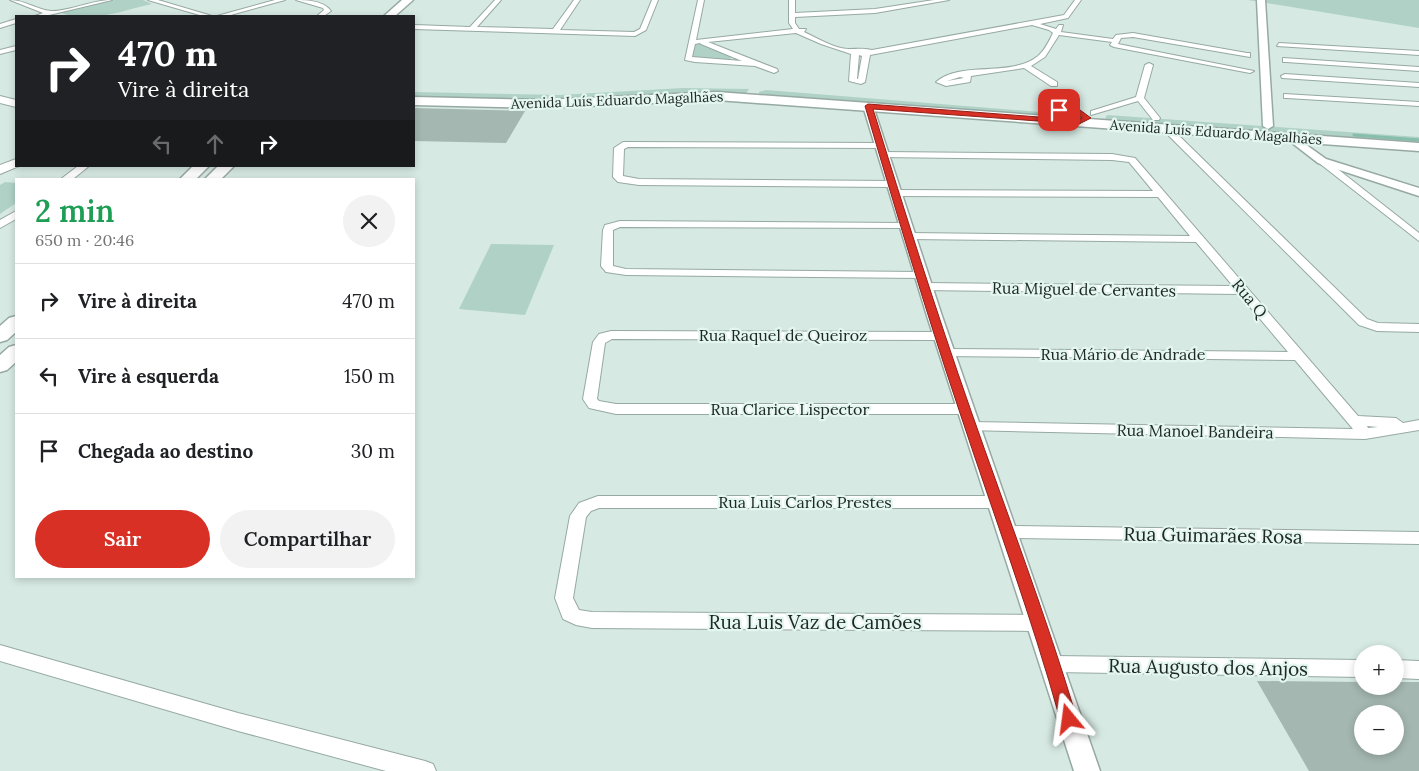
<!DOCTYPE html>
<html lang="pt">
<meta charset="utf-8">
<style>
:root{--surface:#fff;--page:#f2f2f2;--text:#202124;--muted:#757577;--line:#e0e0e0;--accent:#d93025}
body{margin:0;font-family:Lora,serif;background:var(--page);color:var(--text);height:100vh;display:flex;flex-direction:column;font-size:19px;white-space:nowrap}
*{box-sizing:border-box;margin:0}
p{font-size:16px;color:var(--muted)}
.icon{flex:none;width:28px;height:28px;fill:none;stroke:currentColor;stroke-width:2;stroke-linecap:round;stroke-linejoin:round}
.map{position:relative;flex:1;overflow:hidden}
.panel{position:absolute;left:15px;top:178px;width:400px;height:400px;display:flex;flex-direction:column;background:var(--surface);border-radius:0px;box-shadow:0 2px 8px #0003}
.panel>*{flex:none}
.banner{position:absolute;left:15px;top:15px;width:400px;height:152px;border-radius:0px;box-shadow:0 2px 8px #0003;background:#202124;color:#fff;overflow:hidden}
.buttons{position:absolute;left:1354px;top:645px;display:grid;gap:10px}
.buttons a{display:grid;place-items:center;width:50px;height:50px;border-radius:50%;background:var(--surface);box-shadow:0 2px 8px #0003;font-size:25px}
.pin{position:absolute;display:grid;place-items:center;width:42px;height:42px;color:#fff;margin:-21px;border-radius:10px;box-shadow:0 2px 8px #0006}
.me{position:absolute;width:55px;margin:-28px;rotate:344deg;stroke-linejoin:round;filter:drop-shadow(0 0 4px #0008)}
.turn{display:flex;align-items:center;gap:18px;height:105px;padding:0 20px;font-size:22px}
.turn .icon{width:65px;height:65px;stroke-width:2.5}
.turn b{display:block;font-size:35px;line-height:42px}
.lanes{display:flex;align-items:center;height:48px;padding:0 20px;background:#0003;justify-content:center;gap:25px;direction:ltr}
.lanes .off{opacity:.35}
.round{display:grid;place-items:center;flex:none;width:52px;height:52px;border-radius:26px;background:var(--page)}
.overview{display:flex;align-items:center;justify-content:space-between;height:85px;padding:0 20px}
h1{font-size:30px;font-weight:600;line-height:38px;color:#1e9e55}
.action{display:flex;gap:10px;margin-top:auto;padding:10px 20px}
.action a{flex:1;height:58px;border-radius:30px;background:var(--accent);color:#fff;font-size:20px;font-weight:600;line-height:58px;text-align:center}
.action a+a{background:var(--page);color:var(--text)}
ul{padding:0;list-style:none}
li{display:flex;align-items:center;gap:15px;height:75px;padding:0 20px;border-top:1px solid var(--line)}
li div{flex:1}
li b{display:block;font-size:19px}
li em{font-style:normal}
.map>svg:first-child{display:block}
</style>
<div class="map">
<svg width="1419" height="771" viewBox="0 0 1419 771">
<rect width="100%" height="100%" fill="#d6e9e2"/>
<!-- green -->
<path fill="#b0d2c6" d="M114 0H143L152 4C124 10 87 25 59 12Z
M1248 0H1419V28Z
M696 43H699L733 57 726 61 692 57Z
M683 88 749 89 745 95 681 93 525 101 414 98V92L559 95Z
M766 90 1077 115 1069 118 759 96V92Z
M1107 115 1419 137V144L1109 121 1105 119Z
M5 182 16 183V203L0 214V185Z
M491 244 554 245 525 315 459 309Z"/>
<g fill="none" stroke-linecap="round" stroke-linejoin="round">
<!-- stream -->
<path stroke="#86bdab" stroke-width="3" d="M1354 135 1419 140"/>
</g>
<!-- building -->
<path fill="#a4b7b0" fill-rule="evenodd" d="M414 108 525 111 506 143 414 141Z
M1257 681 1362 682V686H1395V682H1419V771H1309ZM1362 714H1395V746H1362Z"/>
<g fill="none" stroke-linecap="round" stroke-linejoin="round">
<!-- minor casing -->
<g stroke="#96a9a2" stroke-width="2">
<path id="minor" d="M10 0C25 0 37 10 51 11 67 12 92 0 112 0L45 16H35L43 13Z
M148 0H158L212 16H203Z
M275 0H285L227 16H217Z
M296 0C308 0 324 1 331 11L324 16H317L324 10 323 8Z
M495 0H501L477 27 553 29 574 0H580L560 30 634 32 640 29 652 0H658L646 30 635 36 414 29V25L470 27Z
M698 0H704L696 40 793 29 789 23V0H795V13L875 9 934 0H949L875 13 795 17V23L799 29H806L804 32C817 38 835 49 849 49 858 49 863 48 872 50L1064 15 1075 0H1081L1068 18 1040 24 1056 29 1059 25H1063L1061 32 1113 39 1116 35 1133 33 1247 53H1250V57L1133 37 1121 38 1118 44 1254 71 1250 73 1114 47 1110 45 1112 42 1059 35 1045 57 1031 66 1057 82V86H1051L1024 68 971 76 970 82 946 86 936 82C961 60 1011 78 1038 56 1045 50 1049 41 1053 33L1049 30 1032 25 870 55 865 82 861 84 849 81 851 54 821 44 796 33 708 42 777 69 778 71 774 73 755 66 695 62 685 60ZM700 43 701 44 742 61 692 57 695 44ZM859 55 862 56 858 79H857ZM960 77 964 78 947 81Z
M16 19V23L0 28V24Z
M1279 43 1419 51V55L1277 46Z
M16 46V50L0 54V50Z
M1283 58 1419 67V71L1286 62H1283Z
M1149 63 1153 65 1144 98 1160 118 1159 120H1153L1138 101 1091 115V111L1136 97 1145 65Z
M1285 74 1419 83V87L1282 78 1281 76Z
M1284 94 1419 102V106L1287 98H1284Z
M1163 126H1169L1367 319 1378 323 1419 324V332L1377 331 1359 325 1163 130Z
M623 142 880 143 885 146 883 148 628 147 624 149 623 176 639 179 892 181 897 184 892 187 639 185 618 182 613 177 614 148Z
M883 152 1112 154 1135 158 1358 416 1396 418 1403 423 1419 420V430L1365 439 966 430 964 427 971 422 1353 429 1295 360 942 356 940 353 947 349 1288 352 1239 294 921 290 919 287 921 284 925 283 1233 286 1196 242 909 239 904 236 909 233 1190 236 1158 197 895 196 890 193 895 190 1153 191 1129 162 1112 160 880 157 878 155ZM1367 426 1378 427 1368 428Z
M1319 159H1325L1419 233V241L1319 163Z
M78 166H89L73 179H61Z
M16 211V219L0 228V220Z
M620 221 904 223 908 224V228L620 227 613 230V266L626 269 921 272 927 275 921 278 626 275 606 272 601 266 603 230 605 225Z
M611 331 941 332 947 336 941 340 612 339 605 343 597 399 599 401 616 404H964L971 409 964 414H616L589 408 583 399 593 342 599 334Z
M598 496H997L1003 498 1005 502 1003 506 997 508H599L591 511 586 517 573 598 579 610 592 612 1038 615 1045 618 1047 623 1045 628 1038 631 592 628 576 625 563 619 555 598 570 516 579 503Z
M1008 526 1419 532V544L1008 538 1002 536 1000 532 1002 528Z
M0 645 238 713 425 761 433 764 436 771H386L238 731 0 661Z
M1053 656 1362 660V677L1053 672 1046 670 1043 664 1046 658Z
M1395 660 1419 661V679L1395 678Z"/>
</g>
<!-- tertiary casing -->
<g stroke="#96a9a2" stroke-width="3">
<path id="tertiary" d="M1257 0H1265L1273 126 1268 129 1263 126Z
M868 103 873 106 942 316 1100 771H1074L927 316 863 106Z
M1291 134 1326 159 1419 188V196L1318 163 1287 139 1286 137Z"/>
</g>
<!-- secondary casing -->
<g stroke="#96a9a2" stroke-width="2">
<path id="secondary" d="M0 96 16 100V107L0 103Z
M16 159V166H19L0 174V165Z"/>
</g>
<!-- primary casing -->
<g stroke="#96a9a2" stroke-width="3">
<path id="primary" d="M402 0H413L395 16H384Z
M717 92 1419 143V151L717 100 543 108 414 105V97L543 100Z
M193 166H209L196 179H180Z
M218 166H234L221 179H205Z
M16 316V332L7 340 0 342V326L9 318Z
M16 345V362L7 370 0 372V355L9 347Z"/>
</g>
<!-- minor -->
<use href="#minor" fill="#fff" fill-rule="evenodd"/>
<!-- tertiary -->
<use href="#tertiary" fill="#fff" fill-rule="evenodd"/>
<!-- secondary -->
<use href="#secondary" fill="#fff" fill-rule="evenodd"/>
<!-- primary -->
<use href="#primary" fill="#fff" fill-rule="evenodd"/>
</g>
<!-- route -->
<path fill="#d93025" stroke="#8d1f18" d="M868 104 1078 120 1082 118 1076 114 1057 112 1059 108 1080 110 1091 118 1079 124 873 109C904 210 936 311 971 411 1007 514 1046 615 1077 719L1075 724 1069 727 1063 724 1060 719C1031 615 993 513 959 410 925 309 895 208 865 106Z"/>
<g text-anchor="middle" stroke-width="4.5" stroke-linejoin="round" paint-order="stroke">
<!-- far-street labels -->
<g font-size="14" fill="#202825" stroke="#e3f6ef">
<text transform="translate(617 100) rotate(-2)" y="5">Avenida Luís Eduardo Magalhães</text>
<text transform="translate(1216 132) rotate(4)" y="5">Avenida Luís Eduardo Magalhães</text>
</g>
<!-- street labels -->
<g font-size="16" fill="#202825" stroke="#e3f6ef">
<text transform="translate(1084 289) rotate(1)" y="6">Rua Miguel de Cervantes</text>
<text transform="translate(1250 298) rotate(50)" y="6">Rua Q</text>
<text x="783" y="341">Rua Raquel de Queiroz</text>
<text x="1123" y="360">Rua Mário de Andrade</text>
<text x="790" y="415">Rua Clarice Lispector</text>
<text transform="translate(1195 431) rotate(1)" y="6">Rua Manoel Bandeira</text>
<text x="805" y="508">Rua Luis Carlos Prestes</text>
</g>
<!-- near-street labels -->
<g font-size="19" fill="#202825" stroke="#e3f6ef">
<text transform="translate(1213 535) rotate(1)" y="7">Rua Guimarães Rosa</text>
<text x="815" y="629">Rua Luis Vaz de Camões</text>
<text transform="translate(1208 667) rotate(1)" y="7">Rua Augusto dos Anjos</text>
</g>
</g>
</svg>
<div class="buttons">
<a>+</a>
<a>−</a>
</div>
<div class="pin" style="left:1059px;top:110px;background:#d93025"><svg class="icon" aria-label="arrive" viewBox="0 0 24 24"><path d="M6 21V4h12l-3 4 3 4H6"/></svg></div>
<svg class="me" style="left:1069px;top:719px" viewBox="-20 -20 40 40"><path d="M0-17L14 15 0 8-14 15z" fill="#d93025" stroke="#fff" stroke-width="4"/></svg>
<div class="banner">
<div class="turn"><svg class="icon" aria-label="right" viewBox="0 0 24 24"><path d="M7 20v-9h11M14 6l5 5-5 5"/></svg><div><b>470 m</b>Vire à direita</div></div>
<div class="lanes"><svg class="icon off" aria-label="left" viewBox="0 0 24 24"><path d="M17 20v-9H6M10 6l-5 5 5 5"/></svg><svg class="icon off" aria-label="ahead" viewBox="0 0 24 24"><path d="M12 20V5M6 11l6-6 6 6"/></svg><svg class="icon" aria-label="right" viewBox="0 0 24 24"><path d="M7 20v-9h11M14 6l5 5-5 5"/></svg></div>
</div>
<section class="panel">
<div class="overview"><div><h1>2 min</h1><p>650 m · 20:46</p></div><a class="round"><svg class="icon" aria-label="close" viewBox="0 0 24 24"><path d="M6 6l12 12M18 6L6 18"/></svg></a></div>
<ul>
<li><svg class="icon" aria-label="right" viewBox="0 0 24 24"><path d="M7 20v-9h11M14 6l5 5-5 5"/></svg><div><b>Vire à direita</b></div><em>470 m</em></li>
<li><svg class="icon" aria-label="left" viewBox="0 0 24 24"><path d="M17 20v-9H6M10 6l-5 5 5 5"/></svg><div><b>Vire à esquerda</b></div><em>150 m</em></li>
<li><svg class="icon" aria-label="arrive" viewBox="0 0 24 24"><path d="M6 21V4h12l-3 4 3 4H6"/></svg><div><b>Chegada ao destino</b></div><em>30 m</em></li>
</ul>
<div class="action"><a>Sair</a><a>Compartilhar</a></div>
</section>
</div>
